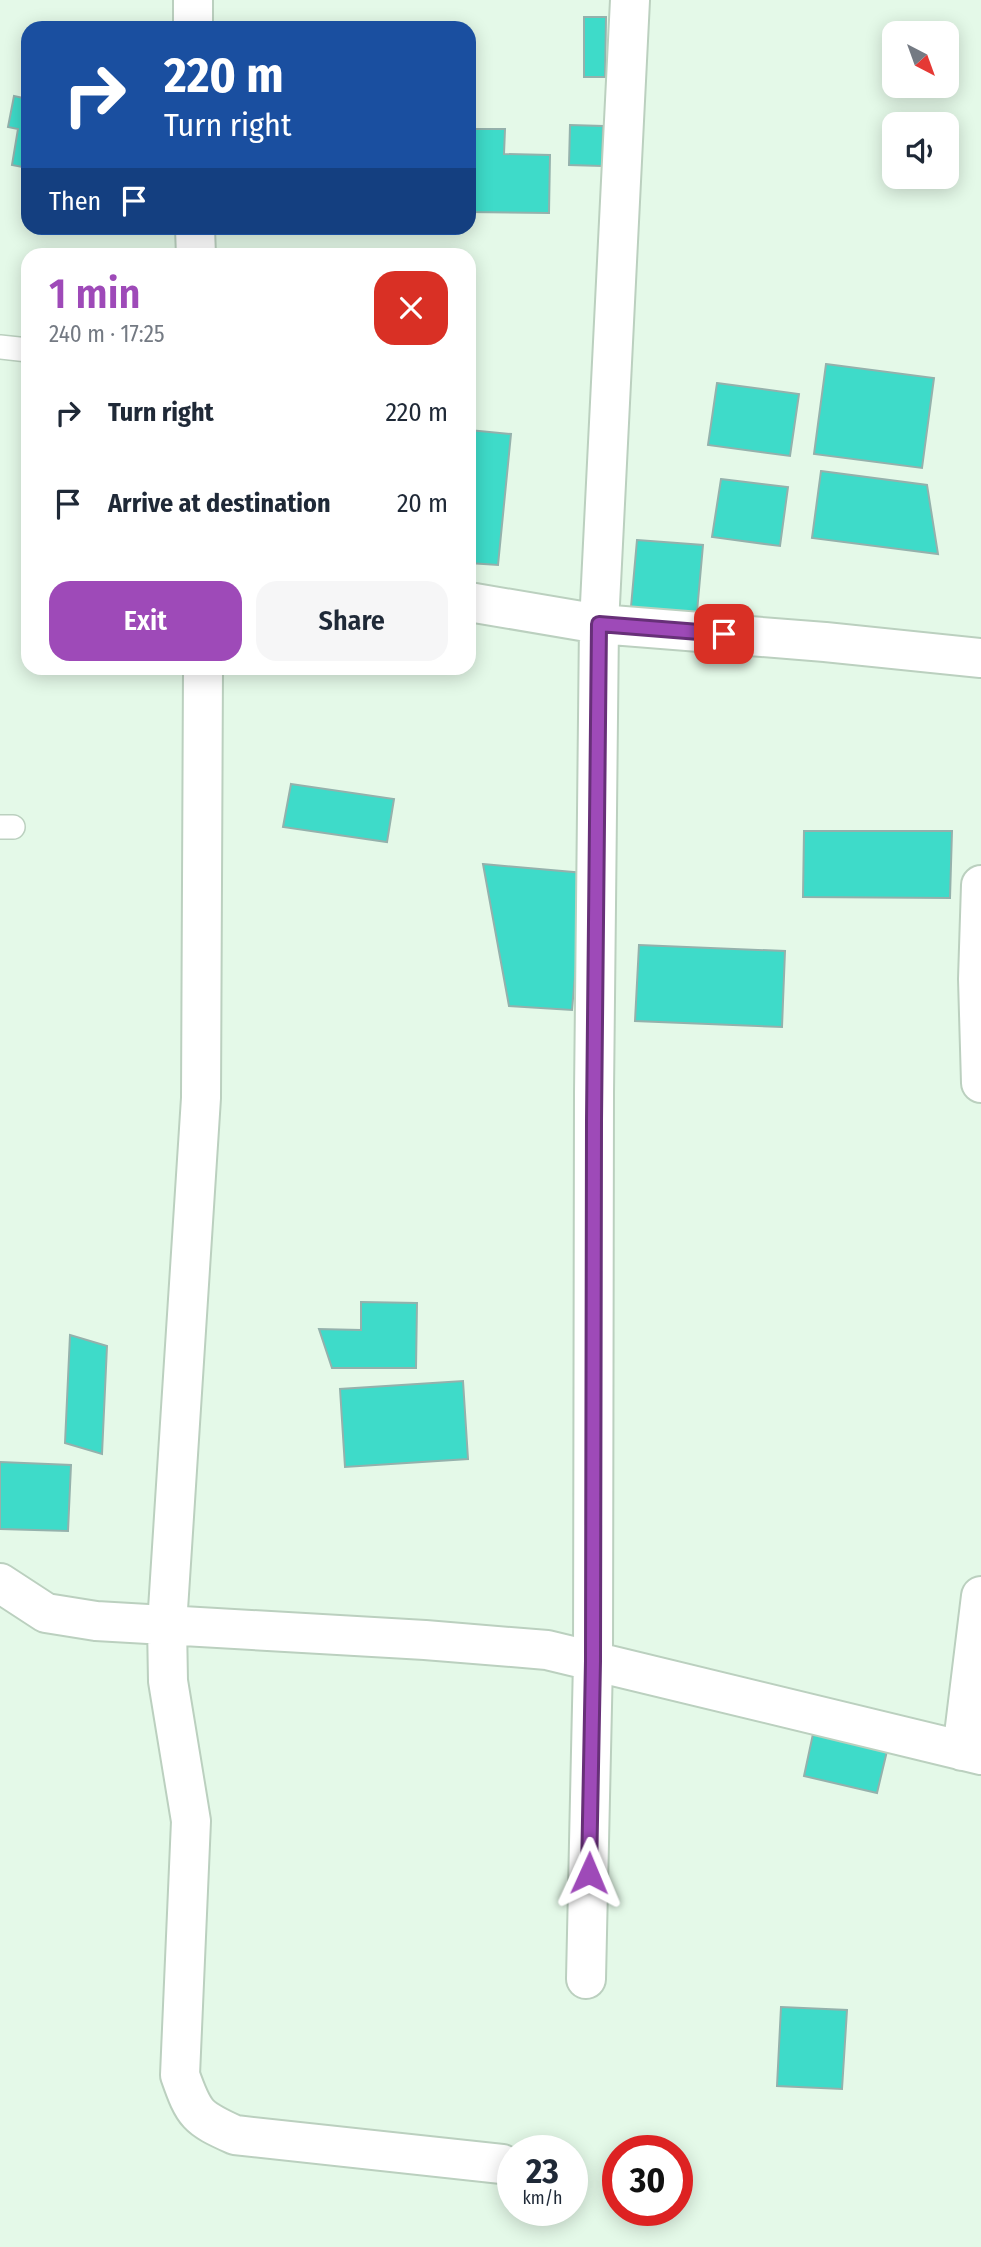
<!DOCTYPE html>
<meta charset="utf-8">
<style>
:root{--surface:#fff;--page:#f6f6f7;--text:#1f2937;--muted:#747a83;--accent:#9e4ab8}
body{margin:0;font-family:"Fira Sans Condensed",sans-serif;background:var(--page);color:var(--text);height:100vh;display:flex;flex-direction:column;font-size:26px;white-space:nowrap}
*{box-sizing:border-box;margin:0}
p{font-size:23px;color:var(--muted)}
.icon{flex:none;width:38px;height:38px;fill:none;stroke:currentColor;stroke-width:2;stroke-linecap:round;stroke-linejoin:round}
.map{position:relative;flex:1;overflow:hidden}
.side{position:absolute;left:21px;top:248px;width:455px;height:427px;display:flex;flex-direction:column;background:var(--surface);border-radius:21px;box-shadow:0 4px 18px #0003}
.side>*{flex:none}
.top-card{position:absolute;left:21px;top:21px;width:455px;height:214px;border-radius:21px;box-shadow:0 4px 18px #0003;background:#1a4fa0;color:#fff;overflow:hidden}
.needle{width:46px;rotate:139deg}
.fabs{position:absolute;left:882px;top:21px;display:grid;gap:14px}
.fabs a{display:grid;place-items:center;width:77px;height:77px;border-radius:14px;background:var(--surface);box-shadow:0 4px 18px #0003;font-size:35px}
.speed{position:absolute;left:497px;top:2135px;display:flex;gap:14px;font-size:35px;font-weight:700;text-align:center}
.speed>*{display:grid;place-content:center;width:91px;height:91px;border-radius:50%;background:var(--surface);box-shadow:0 4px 18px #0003;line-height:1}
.speed small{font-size:18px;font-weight:400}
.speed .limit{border:10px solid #d22;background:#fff;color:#111}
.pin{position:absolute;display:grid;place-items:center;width:60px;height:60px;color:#fff;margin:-30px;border-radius:14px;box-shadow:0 4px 10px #0006}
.me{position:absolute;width:77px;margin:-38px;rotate:1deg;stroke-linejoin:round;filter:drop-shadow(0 0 5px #0008)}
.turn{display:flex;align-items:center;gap:24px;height:147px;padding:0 28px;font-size:32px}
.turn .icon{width:91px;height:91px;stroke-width:2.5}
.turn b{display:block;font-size:49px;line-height:60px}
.then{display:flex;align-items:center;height:66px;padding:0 28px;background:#0003;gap:14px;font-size:26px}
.round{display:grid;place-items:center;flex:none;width:74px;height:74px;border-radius:21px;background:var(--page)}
.overview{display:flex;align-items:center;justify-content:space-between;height:119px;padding:0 28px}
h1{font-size:42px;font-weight:600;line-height:52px;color:var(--accent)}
.action{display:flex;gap:14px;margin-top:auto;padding:14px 28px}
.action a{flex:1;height:80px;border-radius:21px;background:var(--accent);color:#fff;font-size:28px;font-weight:600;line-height:80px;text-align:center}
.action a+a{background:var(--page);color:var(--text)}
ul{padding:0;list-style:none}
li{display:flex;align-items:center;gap:21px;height:91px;padding:0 28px}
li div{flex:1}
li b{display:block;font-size:26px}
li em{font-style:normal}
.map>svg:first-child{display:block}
</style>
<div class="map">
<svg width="981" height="2247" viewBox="0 0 981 2247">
<rect width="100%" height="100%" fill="#e4f9e8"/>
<!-- building -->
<path fill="#3edbc9" stroke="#94b1ac" stroke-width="2" d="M584 17H606L605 77H584Z
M14 96 28 99V168L12 165 18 129 8 127Z
M570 125 603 126 602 166 569 165Z
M469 129H505L504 154 550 155 549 213 469 212Z
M826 364 934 378 922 468 814 454Z
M717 383 799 394 790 456 708 445Z
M469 430 511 434 498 565 469 563Z
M821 471 927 485 938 554 812 538Z
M721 479 788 487 780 546 712 537Z
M637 540 703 545 696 623 630 618Z
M291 784 394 799 387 842 283 827Z
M804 831H952L950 898 803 897Z
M483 864 584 873 572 1010 509 1006Z
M639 945 785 951 782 1027 635 1021Z
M361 1302 417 1303 416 1368H332L319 1329 361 1330Z
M70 1335 107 1346 102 1454 65 1443Z
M463 1381 468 1459 345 1467 340 1389Z
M0 1462 71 1465 68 1531 0 1529Z
M813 1734 887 1751 877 1793 804 1776Z
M781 2007 847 2010 842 2089 777 2086Z"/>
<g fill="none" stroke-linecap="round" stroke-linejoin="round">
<!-- lane casing -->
<g stroke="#bbd0bf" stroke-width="26">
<path id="lane" d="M0 347 28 350
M0 827H13"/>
</g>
<!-- street casing -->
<g stroke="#bbd0bf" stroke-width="42">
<path id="street" d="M193 0V28
M195 228 196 256
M469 602 599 624 825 642 981 658
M203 668 201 1098 167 1625 168 1681 191 1821 180 2075C194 2115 197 2118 235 2135L502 2164
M981 885 978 979 981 1083
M0 1583 46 1613 96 1621 425 1640 547 1650 981 1755
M962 1751 981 1596
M586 1979 593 1661 594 1093 599 624 630 0"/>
</g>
<!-- lane -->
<use href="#lane" stroke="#fff" stroke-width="23"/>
<!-- street -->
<use href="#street" stroke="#fff" stroke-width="38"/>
</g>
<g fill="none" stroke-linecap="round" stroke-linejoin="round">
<!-- route casing -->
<g stroke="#673078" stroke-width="18">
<path id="route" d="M589 1873 593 1661 594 1120 599 624 724 634"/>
</g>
<!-- route -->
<use href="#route" stroke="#9e4ab8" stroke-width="12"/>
</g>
</svg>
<div class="fabs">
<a><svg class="needle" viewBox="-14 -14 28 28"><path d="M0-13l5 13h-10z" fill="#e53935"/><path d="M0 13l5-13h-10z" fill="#747a83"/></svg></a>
<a><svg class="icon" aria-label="sound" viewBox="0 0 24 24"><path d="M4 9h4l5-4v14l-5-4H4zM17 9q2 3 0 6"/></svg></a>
</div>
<div class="speed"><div>23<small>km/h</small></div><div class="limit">30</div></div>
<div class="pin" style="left:724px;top:634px;background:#d93025"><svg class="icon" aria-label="arrive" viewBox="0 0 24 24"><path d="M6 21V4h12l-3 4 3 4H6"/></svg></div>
<svg class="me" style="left:589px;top:1873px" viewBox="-20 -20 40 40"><path d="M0-17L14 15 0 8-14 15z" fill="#9e4ab8" stroke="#fff" stroke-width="4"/></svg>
<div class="top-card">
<div class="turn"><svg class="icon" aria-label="right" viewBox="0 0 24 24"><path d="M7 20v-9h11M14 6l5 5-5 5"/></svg><div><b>220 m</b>Turn right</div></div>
<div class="then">Then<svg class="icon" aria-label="arrive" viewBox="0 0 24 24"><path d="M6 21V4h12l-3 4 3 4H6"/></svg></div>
</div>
<section class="side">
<div class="overview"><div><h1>1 min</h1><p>240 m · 17:25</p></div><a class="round" style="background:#d93025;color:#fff"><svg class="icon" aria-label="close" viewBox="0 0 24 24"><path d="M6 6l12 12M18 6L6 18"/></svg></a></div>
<ul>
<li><svg class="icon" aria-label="right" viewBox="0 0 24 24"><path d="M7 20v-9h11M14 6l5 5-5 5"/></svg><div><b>Turn right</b></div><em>220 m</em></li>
<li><svg class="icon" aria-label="arrive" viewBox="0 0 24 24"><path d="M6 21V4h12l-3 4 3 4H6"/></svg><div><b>Arrive at destination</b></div><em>20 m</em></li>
</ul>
<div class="action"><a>Exit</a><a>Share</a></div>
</section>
</div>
